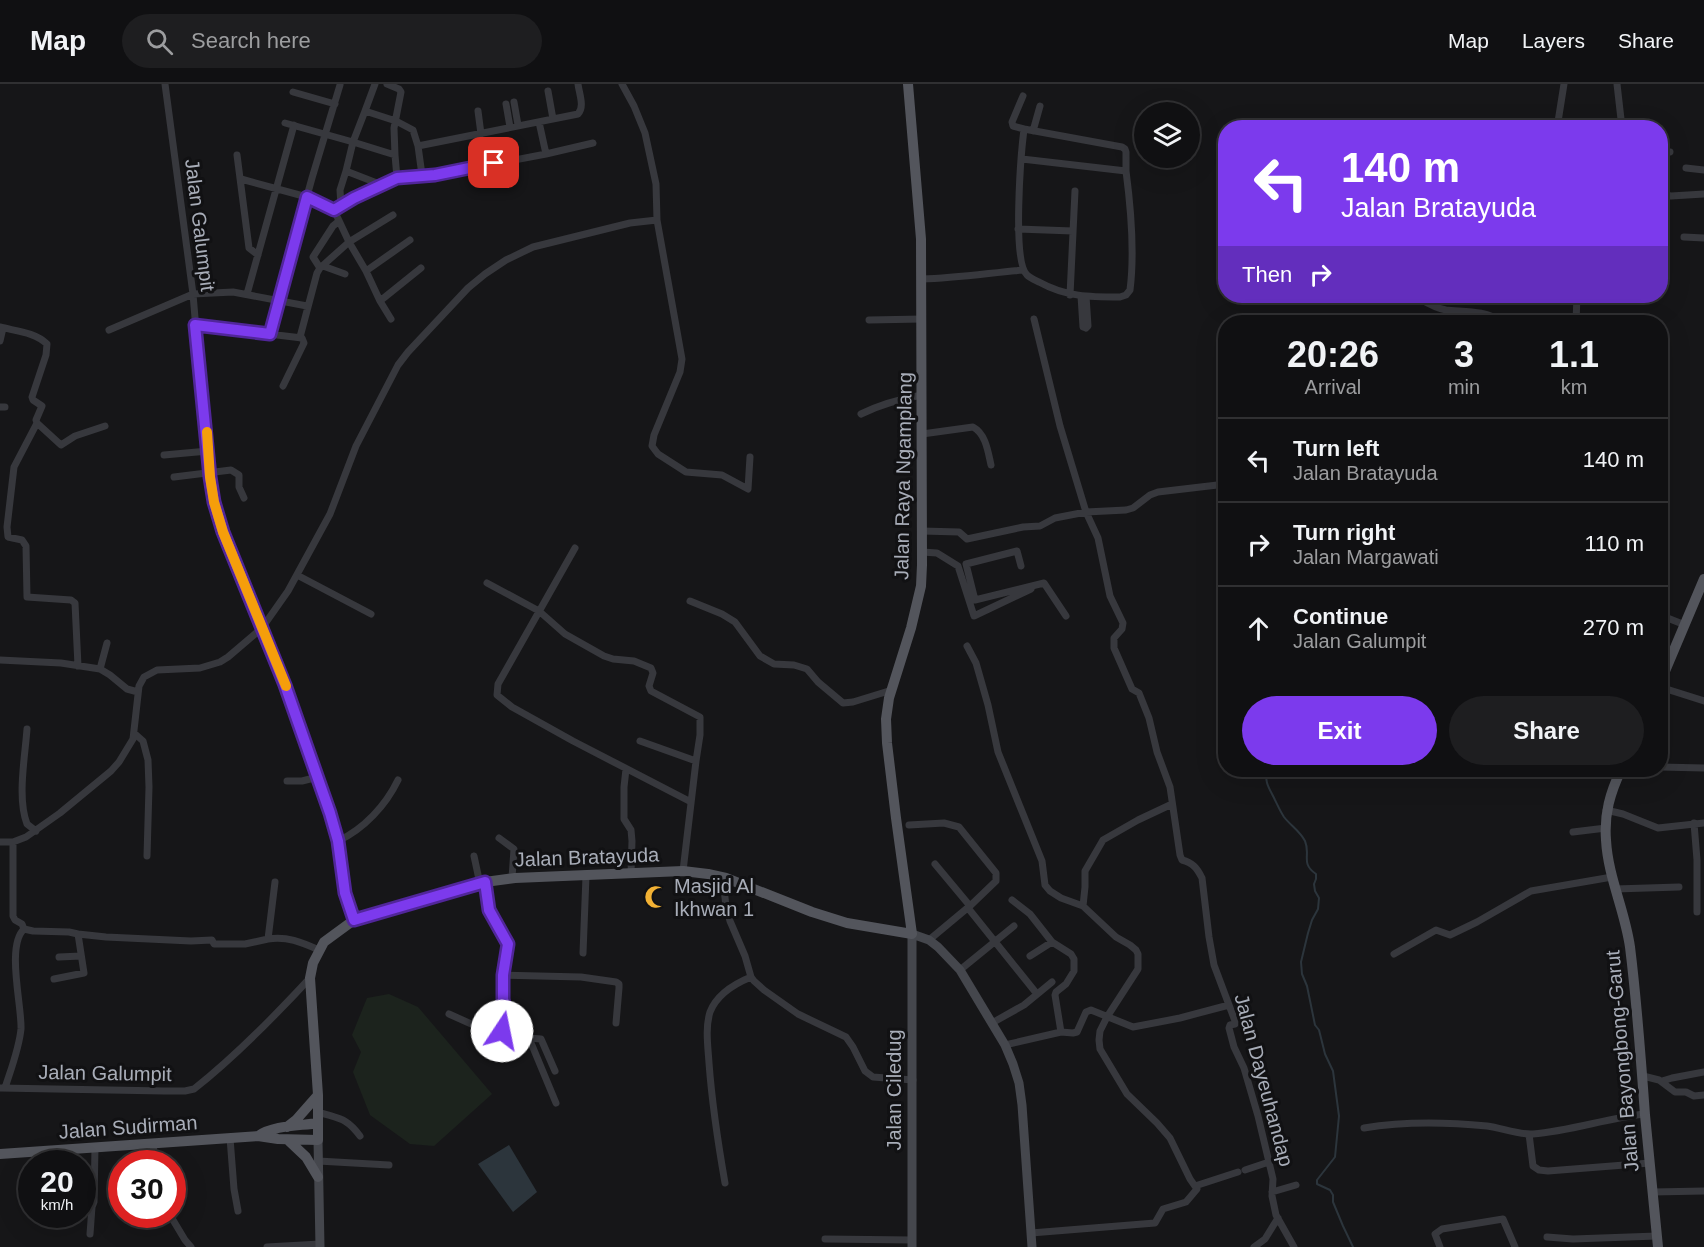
<!DOCTYPE html>
<style>
:root{--surface:#101012;--page:#1e1e20;--text:#f1f3f6;--muted:#9c9d9f;--line:#303032;--accent:#7c3aed}
body{margin:0;font-family:Arial,sans-serif;background:var(--page);color:var(--text);height:100vh;display:flex;flex-direction:column;font-size:22px;white-space:nowrap}
*{box-sizing:border-box;margin:0}
p{font-size:20px;color:var(--muted)}
.icon{flex:none;width:33px;height:33px;fill:none;stroke:currentColor;stroke-width:2;stroke-linecap:round;stroke-linejoin:round}
.map{position:relative;flex:1;overflow:hidden}
.side{position:absolute;left:1218px;top:231px;width:450px;height:462px;display:flex;flex-direction:column;background:var(--surface);border-radius:24px;box-shadow:0 6px 24px #0002,0 0 0 2px var(--line)}
.side>*{flex:none}
.top-card{position:absolute;left:1218px;top:36px;width:450px;height:183px;border-radius:24px;box-shadow:0 6px 24px #0002,0 0 0 2px var(--line);background:#7c3aed;color:#fff;overflow:hidden}
.tools{position:absolute;left:1134px;top:18px;display:grid;gap:12px}
.tools a{display:grid;place-items:center;width:66px;height:66px;border-radius:50%;background:var(--surface);box-shadow:0 6px 24px #0002,0 0 0 2px var(--line);font-size:30px}
.speed{position:absolute;left:18px;top:1066px;display:flex;gap:12px;font-size:30px;font-weight:700;text-align:center}
.speed>*{display:grid;place-content:center;width:78px;height:78px;border-radius:50%;background:var(--surface);box-shadow:0 6px 24px #0002,0 0 0 2px var(--line);line-height:1}
.speed small{font-size:15px;font-weight:400}
.speed .limit{border:9px solid #d22;background:#fff;color:#111}
.pin{position:absolute;display:grid;place-items:center;width:51px;height:51px;color:#fff;margin:-26px;border-radius:12px;box-shadow:0 3px 9px #0006}
.me{position:absolute;width:66px;margin:-33px;rotate:11deg;stroke-linejoin:round;filter:drop-shadow(0 0 4px #0008)}
.turn{display:flex;align-items:center;gap:21px;height:126px;padding:0 24px;font-size:27px}
.turn .icon{width:78px;height:78px;stroke-width:2.5}
.turn b{display:block;font-size:42px;line-height:51px}
.then{display:flex;align-items:center;height:57px;padding:0 24px;background:#0003;gap:12px;font-size:22px}
.eta{display:flex;justify-content:space-evenly;align-items:center;height:102px;text-align:center}
.eta b{font-size:36px;font-weight:800;line-height:42px}
.cta{display:flex;gap:12px;margin-top:auto;padding:12px 24px}
.cta a{flex:1;height:69px;border-radius:36px;background:var(--accent);color:#fff;font-size:24px;font-weight:800;line-height:69px;text-align:center}
.cta a+a{background:var(--page);color:var(--text)}
ul{padding:0;list-style:none}
li{display:flex;align-items:center;gap:18px;height:84px;padding:0 24px;border-top:2px solid var(--line)}
li div{flex:1}
li b{display:block;font-size:22px}
li em{font-style:normal}
header{display:flex;align-items:center;gap:36px;box-sizing:border-box;height:84px;padding:0 30px;background:var(--surface);border-bottom:2px solid var(--line)}
header strong{font-size:28px}
nav{display:flex;gap:33px;margin-inline-start:auto;font-size:21px}
.search{width:420px;height:54px;background:var(--page);display:flex;align-items:center;gap:15px;box-sizing:border-box;padding:0 21px;border-radius:33px;color:var(--muted);font-size:22px}
.map>svg:first-child{display:block}
</style>
<header>
<strong>Map</strong>
<div class="search"><svg class="icon" aria-label="search" viewBox="0 0 24 24"><circle cx="10" cy="10" r="6"/><path d="M15 15l6 6"/></svg>Search here</div>
<nav><a>Map</a><a>Layers</a><a>Share</a></nav>
</header>
<div class="map">
<svg width="1704" height="1163" viewBox="0 0 1704 1163">
<rect width="100%" height="100%" fill="#161618"/>
<!-- green -->
<path fill="#1c231d" d="M389 910 418 923 492 1010 434 1062 410 1060 370 1031 353 988 361 968 352 951 367 914Z"/>
<!-- water -->
<path fill="#2c353c" d="M509 1061 537 1108 513 1128 478 1080Z"/>
<g fill="none" stroke-linecap="round" stroke-linejoin="round">
<!-- stream -->
<path stroke="#2c353c" stroke-width="2" d="M1267 686C1264 699 1270 705 1275 716 1278 722 1280 727 1284 733 1290 741 1300 747 1305 757 1311 771 1300 779 1316 790V795L1314 800 1315 807 1319 814 1318 825 1312 836 1308 849 1301 878 1302 890 1307 902 1315 941 1319 946 1325 970 1333 987 1339 1032 1335 1073 1317 1096V1100L1330 1106 1333 1111V1118L1343 1142 1353 1163"/>
<!-- street -->
<path stroke="#37383d" stroke-width="7" d="M165 0 193 210 199 281 215 418 223 448 285 601 330 729 338 757 345 809 354 836
M622 0 634 22 645 49 656 100 657 136 682 275 680 288 654 351 652 362 658 370 686 388 722 391 748 405 750 373
M1617 0 1622 44
M548 7 553 35
M293 8 335 20
M1023 12 1012 38 1013 42 1024 45
M514 18 518 41
M506 20 510 43
M365 27 375 0
M478 27 481 50
M285 39 353 58 365 27 396 37 413 46 418 62
M1557 44 1564 0
M1033 47 1040 22
M1660 67 1670 68
M546 70 593 59
M237 71 249 164 258 171
M395 71 397 94
M1022 75 1126 87C1131 125 1135 167 1130 206L1126 211 1120 213C1090 213 1066 213 1039 198 1035 196 1030 194 1027 191 1012 177 1021 69 1024 45L1122 63 1125 65 1126 68V87
M1686 84 1704 86
M422 91H435L546 70 539 38
M241 95 307 113 334 126 349 158 366 187 380 217 421 184
M382 101 346 87 353 58 395 71 394 44 401 8 399 5 387 0
M1660 110 1671 112 1704 110
M341 122 340 106 346 87
M334 126 354 114 397 94 422 91 418 62 578 30C585 23 579 9 578 0
M1018 145 1073 147
M1684 153 1704 154
M323 182 345 190
M320 184 313 173 333 142 339 137
M366 187 410 156
M922 195C956 194 989 189 1023 186
M247 210 294 41
M1070 211 1075 107
M1081 212 1083 243 1086 244
M1086 212 1088 242 1086 244
M1415 212C1424 217 1434 224 1446 226 1465 228 1485 226 1502 238
M380 217 391 235
M1034 235 1060 342 1086 428 1098 454 1110 512 1123 539 1122 545 1114 554V564L1132 605 1139 609 1149 634 1157 668 1170 703 1180 771 1182 776C1193 779 1197 784 1202 794L1209 853 1214 881 1235 937V940L1230 941 1229 944 1234 963 1244 984 1258 1032 1273 1095 1272 1112 1276 1131 1294 1163
M869 236 922 235
M1576 238 1577 212
M195 241 302 254 304 259 283 302
M0 243C15 247 35 248 47 260L46 271 32 313 33 316 42 322 36 336 37 339 61 361 75 352 105 342
M109 246 193 210 233 208 307 222
M269 250 312 94 340 1
M300 253 317 189 320 184 349 158 393 131
M0 257 3 244
M0 323H5
M861 330C881 320 900 315 922 311
M37 339 14 383 7 443 8 453 22 456 26 462 27 513 71 516 75 519 78 582
M922 350 973 343C986 350 988 368 991 381
M164 371 208 367
M174 393 231 386 239 391V403L244 414
M922 447 959 448 967 455 1023 443 1040 442 1055 434 1086 428 1126 426 1133 424 1150 411 1158 408 1226 400
M575 464 498 600 497 611 512 623 573 657 691 718
M922 468 937 469 958 482 974 532 1031 505
M1021 482 1017 467 966 480 975 516 1044 499 1066 532
M297 491 371 530
M487 499 539 527 565 550 604 572 613 575 634 577 651 584 653 589 649 602 651 607 700 633V651L696 677
M690 517 722 530 735 538 760 572 774 580 794 581 807 585 818 598 843 619 853 618 892 606
M1660 531 1685 541
M107 559 100 585 110 591 127 605 138 608
M967 562 976 579 988 621 998 668 1042 777 1045 801 1050 807 1061 814 1083 822 1116 853 1130 861 1136 866 1138 870V885L1107 933 1100 947 1099 956 1100 965 1127 1010 1157 1039 1170 1054 1190 1095 1197 1105 1186 1118 1163 1125 1155 1139 1031 1149
M0 576 61 579 100 585
M1660 603 1704 617
M27 645C25 673 17 714 27 740L36 747
M134 649 143 657 148 676 149 703 147 772
M640 657 696 677 683 787
M1660 683 1704 684
M626 685 624 703V735L631 746 632 757 631 790
M287 697H302L318 693
M1606 726 1623 730 1658 744 1704 739
M1694 739 1697 776V828
M909 741 944 739 959 743 996 789V797L971 821 929 856
M1573 748 1606 744
M499 754 514 765 512 794
M338 757C364 745 386 721 398 696
M0 758H13L26 753 60 729 111 687 119 678 133 655 139 602 144 593 157 586 200 584 220 578 228 573 262 544 288 507 330 430 356 362 398 281 408 268 468 204 485 190 506 176 533 163 630 139 657 136
M13 758V832L15 836 22 840 24 845
M474 772 480 800
M935 780 970 822
M726 794 724 805 726 822 730 837 745 872 751 893 754 897 764 906 798 930 846 953 853 963 865 987 873 993 913 996
M275 798 268 855C287 852 301 858 319 866
M1615 805 1679 803
M1012 816 1030 830 1052 858 1071 870 1074 875V887L1066 900 1056 908 1055 911 1061 948
M1083 822 1085 803V787L1103 756 1138 736 1172 720
M968 824 1037 910
M24 845 33 847 69 848 78 850 106 853 191 857 212 856 214 860H245L268 855
M583 869 586 792
M1394 870 1436 846 1450 851 1477 838 1531 807 1612 793
M1030 872 1052 858
M59 873 81 872
M960 886 1014 842
M503 891 581 893 616 898 619 900V904L616 939
M54 895 84 889 78 850
M449 930 478 943 511 948 503 915V891L508 860 489 826 485 798
M992 939 1024 921 1052 898
M511 948 529 954 556 1019
M529 954 541 955 555 987
M1005 961 1061 948 1073 949 1077 948 1086 928 1091 926 1133 943 1180 934 1229 921
M1643 992 1659 996 1675 1008H1686L1694 1012 1704 1011
M1662 997 1672 994 1704 988
M0 1004 164 1007H185L194 1005C236 972 273 934 310 894
M5 1004C11 985 19 965 21 945 22 922 6 862 24 845
M318 1028C339 1035 346 1033 360 1052
M1364 1044C1405 1037 1446 1038 1487 1042 1502 1044 1518 1051 1533 1050 1571 1047 1607 1034 1645 1030
M1529 1050 1533 1082 1539 1086 1548 1087 1650 1079
M230 1054 234 1105 238 1127
M153 1059 155 1080
M46 1066V1080
M318 1077 389 1081
M1245 1086 1269 1078
M725 1099C718 1059 712 1019 709 979 708 963 705 944 710 928 717 910 734 900 751 893
M1195 1102 1238 1088
M1272 1108 1296 1101
M1653 1108 1704 1107
M47 1131V1132
M170 1131 185 1156 191 1163
M90 1150 92 1123 94 1118 95 1063
M1547 1153 1573 1155 1657 1152
M825 1155 912 1156
M267 1163 320 1160
M1254 1163 1265 1155 1278 1134
M1440 1163 1435 1150 1442 1145 1503 1135 1515 1163"/>
<!-- secondary -->
<path stroke="#45474d" stroke-width="9" d="M318 1056 320 1163
M912 1163V850L929 856 938 863 960 886 1005 961 1013 980 1019 999 1022 1021 1032 1163"/>
<!-- primary -->
<path stroke="#53555c" stroke-width="10" d="M1660 599 1704 495
M1621 686C1610 709 1604 730 1606 756 1608 793 1625 827 1630 863 1637 919 1641 975 1645 1031 1649 1075 1654 1119 1658 1163
M287 1043 296 1036 318 1011
M258 1052C274 1041 300 1042 318 1039
M288 1056 306 1073 318 1093
M0 1070 258 1052 278 1055 318 1056V1011L310 894 313 879 324 858 354 836 485 798 515 794 683 787 708 790 726 794 812 828 847 839 912 850 896 734 887 659 886 635 889 614 911 544 921 502 922 481 921 155 908 0"/>
</g>
<g fill="none" stroke-linecap="round" stroke-linejoin="round">
<!-- route casing -->
<g stroke="#51269a" stroke-width="15">
<path id="route" d="M494 79 435 91 397 94 354 114 334 126 307 113 270 250 195 241 210 393 214 418 223 448 285 601 330 729 338 757 345 809 354 836 485 798 489 826 508 860 503 891V915L511 948 502 947"/>
</g>
<!-- route -->
<use href="#route" stroke="#7c3aed" stroke-width="10"/>
<!-- slow -->
<path stroke="#f59e0b" stroke-width="10" d="M207 348 210 393 214 418 223 448 286 602"/>
</g>
<!-- icons -->
<defs>
<g id="mosque-bare" transform="scale(1.8)"><path d="M3.5-4.9A6 6 0 1 0 3.5 4.9A5 5 0 1 1 3.5-4.9Z" fill="#f2b134" stroke="#111113" stroke-width="2.5" paint-order="stroke"/></g>
</defs>
<g fill-rule="evenodd">
<use href="#mosque-bare" x="656" y="813"/>
</g>
<g text-anchor="middle" stroke-width="6" stroke-linejoin="round" paint-order="stroke">
<!-- street labels -->
<g font-size="20" fill="#a8adb8" stroke="#111113">
<text transform="translate(200 141) rotate(83)" y="7">Jalan Galumpit</text>
<text transform="translate(903 392) rotate(-89)" y="7">Jalan Raya Ngamplang</text>
<text transform="translate(587 773) rotate(-2)" y="7">Jalan Bratayuda</text>
<text transform="translate(1622 977) rotate(-95)" y="7">Jalan Bayongbong-Garut</text>
<text transform="translate(105 989) rotate(1)" y="7">Jalan Galumpit</text>
<text transform="translate(1264 996) rotate(75)" y="7">Jalan Dayeuhandap</text>
<text transform="translate(894 1006) rotate(-90)" y="7">Jalan Ciledug</text>
<text transform="translate(128 1043) rotate(-4)" y="7">Jalan Sudirman</text>
</g>
<!-- poi labels -->
<g font-size="20" fill="#a8adb8" stroke="#111113" text-anchor="start">
<text x="674" y="809">Masjid Al<tspan x="674" dy="23">Ikhwan 1</tspan></text>
</g>
</g>
</svg>
<div class="tools">
<a><svg class="icon" aria-label="layers" viewBox="0 0 24 24"><path d="M12 4l9 5-9 5-9-5zM3 14l9 5 9-5"/></svg></a>
</div>
<div class="speed"><div>20<small>km/h</small></div><div class="limit">30</div></div>
<div class="pin" style="left:494px;top:79px;background:#d93025"><svg class="icon" aria-label="arrive" viewBox="0 0 24 24"><path d="M6 21V4h12l-3 4 3 4H6"/></svg></div>
<svg class="me" style="left:502px;top:947px" viewBox="-20 -20 40 40"><circle r="19" fill="#fff"/><path d="M0-13L10 11 0 6-10 11z" fill="#7c3aed"/></svg>
<div class="top-card">
<div class="turn"><svg class="icon" aria-label="left" viewBox="0 0 24 24"><path d="M17 20v-9H6M10 6l-5 5 5 5"/></svg><div><b>140 m</b>Jalan Bratayuda</div></div>
<div class="then">Then<svg class="icon" aria-label="right" viewBox="0 0 24 24"><path d="M7 20v-9h11M14 6l5 5-5 5"/></svg></div>
</div>
<section class="side">
<div class="eta">
<div><b>20:26</b><p>Arrival</p></div>
<div><b>3</b><p>min</p></div>
<div><b>1.1</b><p>km</p></div>
</div>
<ul>
<li><svg class="icon" aria-label="left" viewBox="0 0 24 24"><path d="M17 20v-9H6M10 6l-5 5 5 5"/></svg><div><b>Turn left</b><p>Jalan Bratayuda</p></div><em>140 m</em></li>
<li><svg class="icon" aria-label="right" viewBox="0 0 24 24"><path d="M7 20v-9h11M14 6l5 5-5 5"/></svg><div><b>Turn right</b><p>Jalan Margawati</p></div><em>110 m</em></li>
<li><svg class="icon" aria-label="ahead" viewBox="0 0 24 24"><path d="M12 20V5M6 11l6-6 6 6"/></svg><div><b>Continue</b><p>Jalan Galumpit</p></div><em>270 m</em></li>
</ul>
<div class="cta"><a>Exit</a><a>Share</a></div>
</section>
</div>
